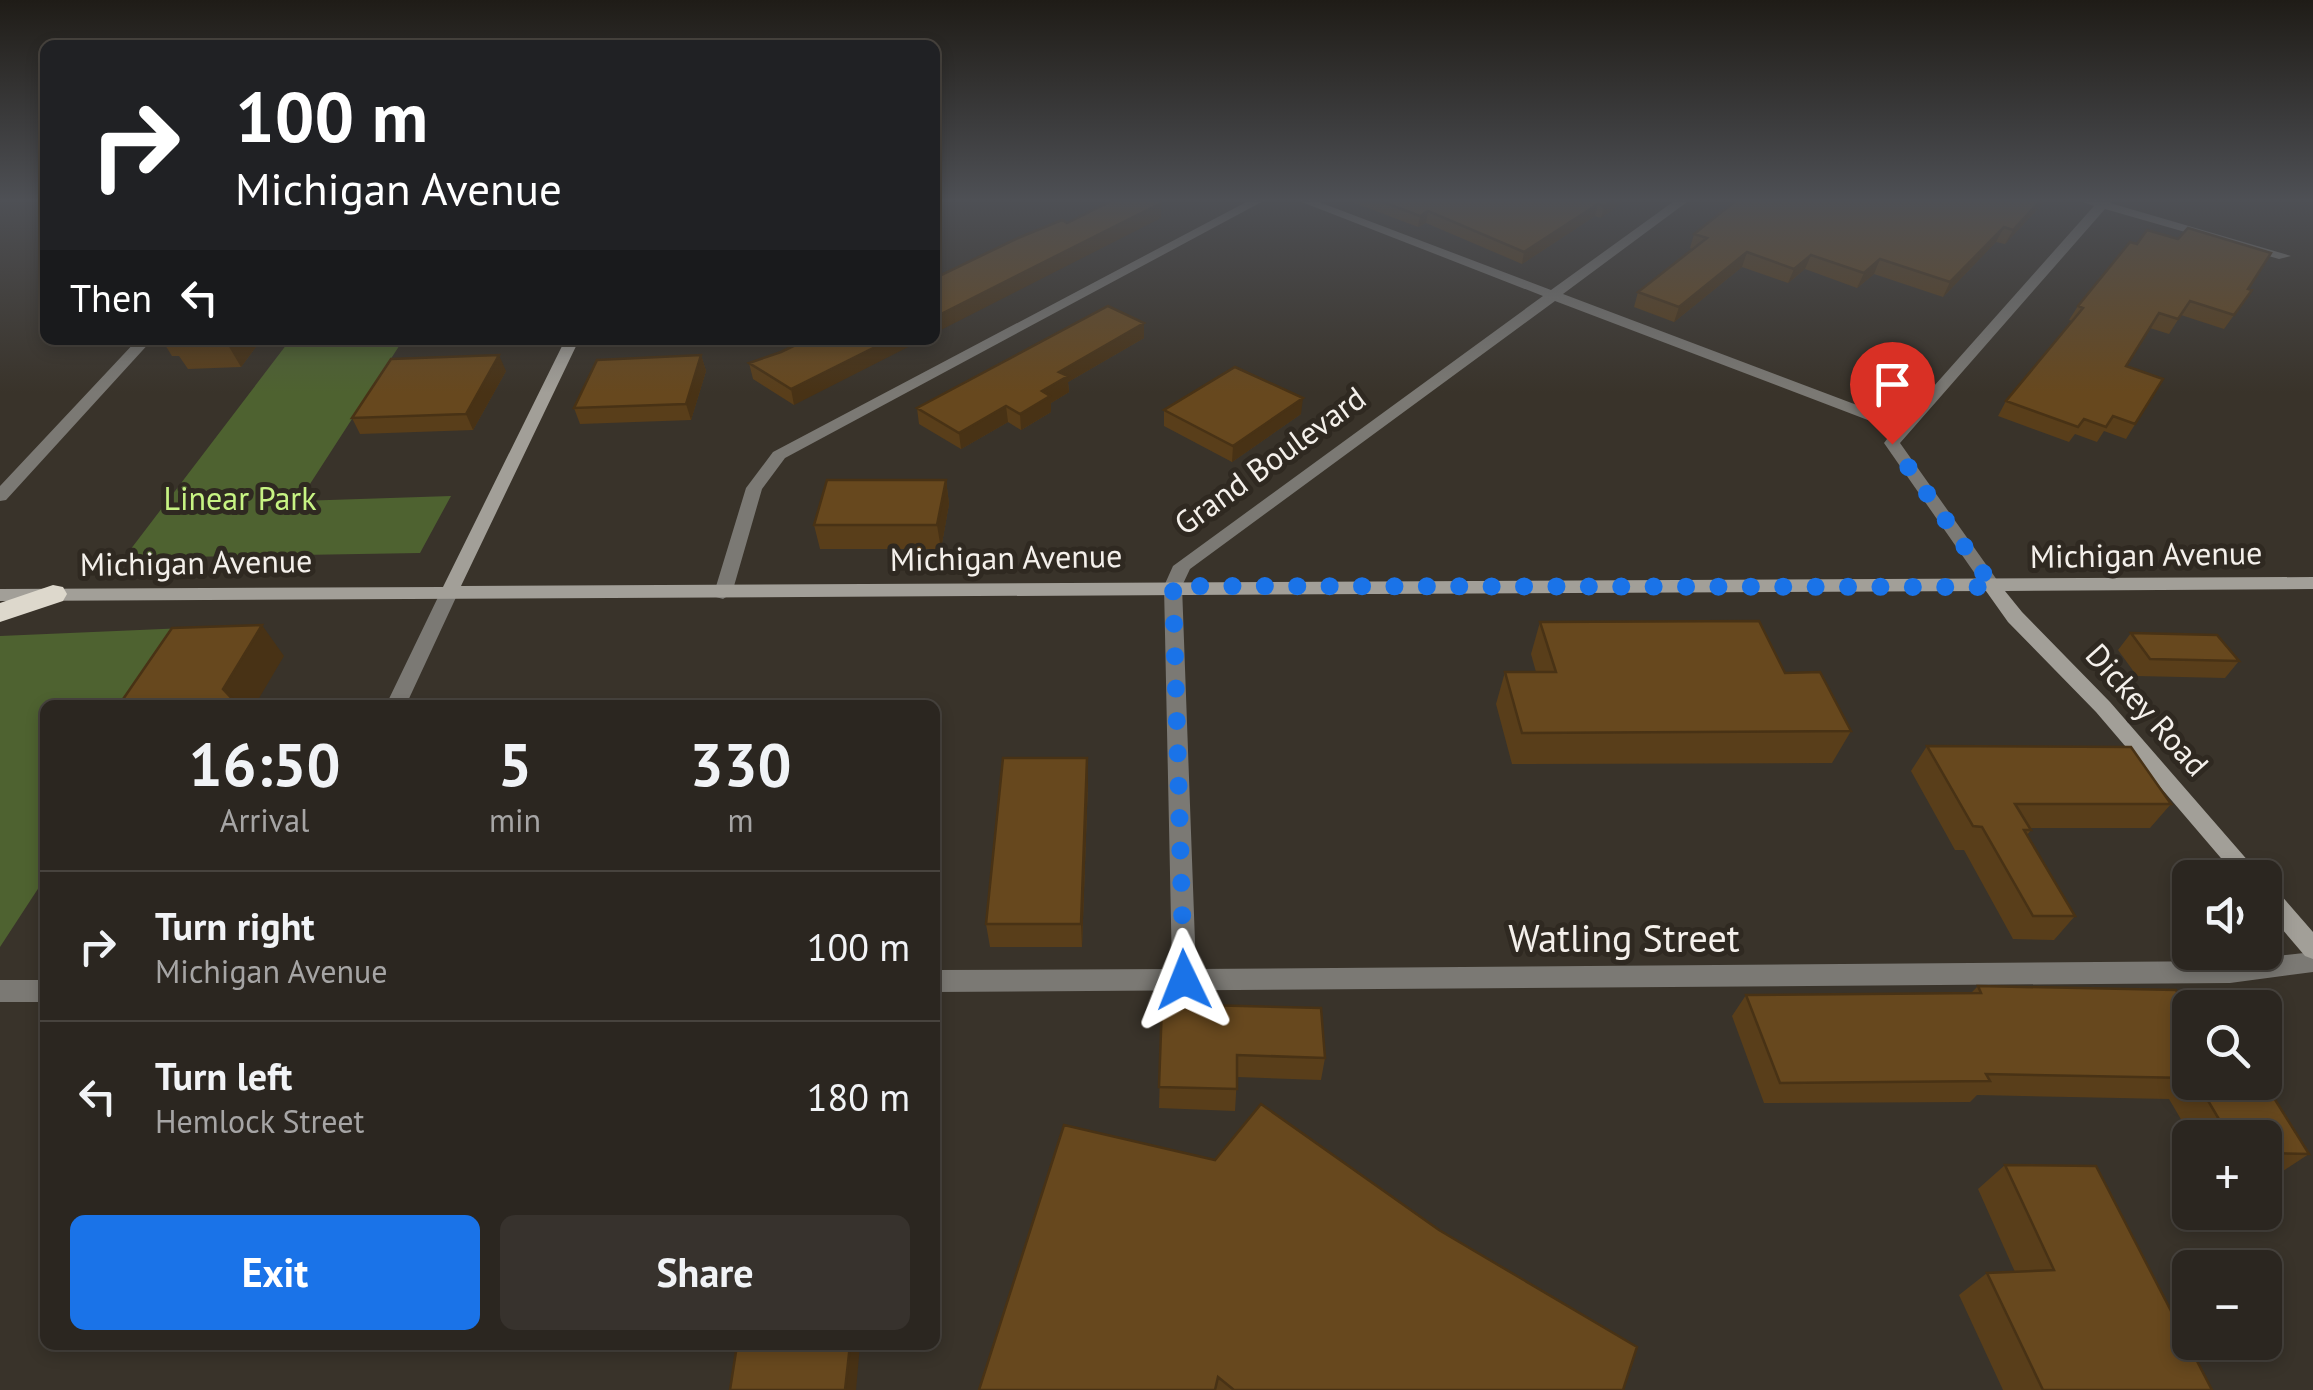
<!DOCTYPE html>
<meta charset="utf-8">
<style>
:root{--surface:#2b2620;--page:#37322d;--text:#f1f3f6;--muted:#a6a5a5;--line:#47433e;--accent:#1a73e8}
body{margin:0;font-family:"PT Sans",sans-serif;background:var(--page);color:var(--text);height:100vh;display:flex;flex-direction:column;font-size:38px;white-space:nowrap}
*{box-sizing:border-box;margin:0}
p{font-size:32px;color:var(--muted)}
.icon{flex:none;width:55px;height:55px;fill:none;stroke:currentColor;stroke-width:2;stroke-linecap:round;stroke-linejoin:round}
.map{position:relative;flex:1;overflow:hidden}
.drawer{position:absolute;left:40px;top:700px;width:900px;height:650px;display:flex;flex-direction:column;background:var(--surface);border-radius:15px;box-shadow:0 5px 15px #0003,0 0 0 2px var(--line)}
.drawer>*{flex:none}
.top-card{position:absolute;left:40px;top:40px;width:900px;height:305px;border-radius:15px;box-shadow:0 5px 15px #0003,0 0 0 2px var(--line);background:#202124;color:#fff;overflow:hidden}
.buttons{position:absolute;left:2172px;top:860px;display:grid;gap:20px}
.buttons a{display:grid;place-items:center;width:110px;height:110px;border-radius:15px;background:var(--surface);box-shadow:0 5px 15px #0003,0 0 0 2px var(--line);font-size:50px}
.pin{position:absolute;display:grid;place-items:center;width:85px;height:85px;color:#fff;margin:-102px -42px;border-radius:50% 50% 50% 0;rotate:-45deg;box-shadow:0 0 10px #0007}
.pin .icon{rotate:45deg}
.me{position:absolute;width:110px;margin:-55px;rotate:358deg;stroke-linejoin:round;filter:drop-shadow(0 0 8px #0008)}
.turn{display:flex;align-items:center;gap:35px;height:210px;padding:0 30px;font-size:45px}
.turn .icon{width:130px;height:130px;stroke-width:2.5}
.turn b{display:block;font-size:70px;line-height:85px}
.then{display:flex;align-items:center;height:95px;padding:0 30px;background:#0003;gap:20px;font-size:38px}
.eta{display:flex;justify-content:space-evenly;align-items:center;height:170px;text-align:center}
.eta b{font-size:60px;font-weight:700;line-height:70px}
.primary-button{display:flex;gap:20px;margin-top:auto;padding:20px 30px}
.primary-button a{flex:1;height:115px;border-radius:15px;background:var(--accent);color:#fff;font-size:40px;font-weight:700;line-height:115px;text-align:center}
.primary-button a+a{background:var(--page);color:var(--text)}
ul{padding:0;list-style:none}
li{display:flex;align-items:center;gap:30px;height:150px;padding:0 30px;border-top:2px solid var(--line)}
li div{flex:1}
li b{display:block;font-size:38px}
li em{font-style:normal}
.map>svg:first-child{display:block}
</style>
<div class="map">
<svg width="2313" height="1390" viewBox="0 0 2313 1390">
<rect width="100%" height="100%" fill="#39332a"/>
<!-- green -->
<path fill="#4e6230" d="M290 340H403L299 501 451 496 420 553 124 558Z
M209 627 158 705H45V878L0 947V636Z"/>
<g fill="none" stroke-linecap="round" stroke-linejoin="round">
<!-- minor -->
<path fill="#7b7974" fill-rule="evenodd" d="M1252 199H1267L785 458 762 489 732 593 723 599 716 597 714 593 746 488 773 452Z
M1294 199H1311L1551 290 1677 199H1691L1563 294 1902 422 2094 206 2076 199H2113L2110 203 2291 256 2279 259 2105 209 1900 443 2002 587 1993 593 1987 591 1884 443 1894 430 1555 301 1190 569 1182 586 1196 969 2230 961 2313 952V972L2230 983 935 992V970L1172 969 1164 586 1173 566 1543 296Z
M137 340H152L6 500 0 501V486Z
M450 585 459 591 406 705H386L441 591Z
M0 980H45V1002H0Z"/>
<!-- secondary -->
<path fill="#a29f98" fill-rule="evenodd" d="M565 340H579L461 586 2313 577V589L2005 591 2022 612 2110 702 2263 878H2238L2096 712 2008 622 1986 591 0 601V589L443 587Z
M2265 883 2273 886 2313 932V959L2305 956 2265 909Z"/>
<!-- motorway -->
<path fill="#ddd8cc" fill-rule="evenodd" d="M53 585 63 587 67 594 63 601 0 622V603Z"/>
</g>
<!-- wall -->
<path fill="#593e1a" d="M1344 199H1627L1601 218 1595 216 1522 264 1426 223 1418 227Z
M1738 199H2047L2005 244 1996 242 1943 297 1874 274 1857 288 1805 269 1788 283 1742 267 1674 322 1634 307 1638 292 1692 249 1690 248 1694 234Z
M2178 239 2248 289 2252 290 2224 329 2181 315 2169 334 2150 328 2126 366 2163 379 2126 439 2104 431 2097 442 2075 434 2069 442 1998 416 2006 401 2072 321 2069 320 2078 306 2137 244Z
M1144 323V338L1068 382 1069 392 1051 403V412L1021 430 1008 422 961 449 919 424 917 408Z
M162 340H261L241 367 188 369 179 356H172Z
M806 340 794 405 753 379 749 363 781 352Z
M701 355 706 371 691 420 580 424 574 408Z
M506 371 473 430 360 434 352 418Z
M1164 410 1301 414 1232 462 1164 426Z
M946 480 949 504 941 549H820L814 525Z
M1540 622 1785 673 1851 731 1832 763 1512 764 1496 704 1505 672H1536L1531 654Z
M2131 633 2239 661 2225 678 2137 676 2118 650Z
M1927 746 2171 804 2150 828H2030L2031 830 2027 835 2075 916 2054 940 2013 939 1964 850H1955L1911 771Z
M1088 782 1082 947H990L986 924Z
M1978 986 2190 1013V1082H2264L2309 1154 2280 1173H2265V1138H2192L2169 1099 1977 1095 1970 1102 1764 1103 1732 1016 1746 995 1971 993Z
M1162 1004 1325 1058 1321 1080 1237 1077 1235 1111 1159 1108Z
M1064 1125 1623 1390H979Z
M2005 1165 2212 1390H2003L1959 1295 1987 1273 2015 1272 1978 1189Z"/>
<!-- shaded-wall -->
<path fill="#483215" d="M1614 199H1627L1601 218 1604 206Z
M2042 199H2047L2005 244 2013 230Z
M1161 203V218L935 333V317Z
M1598 204 1595 216 1522 264 1524 252Z
M1428 211 1426 223 1418 227 1420 216Z
M2004 227 1996 242 1943 297 1950 282Z
M1747 252 1742 267 1674 322 1679 307Z
M1811 255 1805 269 1788 283 1794 269Z
M1880 259 1874 274 1857 288 1864 273Z
M1144 323V338L1068 382 1069 392 1051 403V412L1021 430 1020 414 1059 372Z
M225 340H261L241 367Z
M889 340H922L794 405 791 389Z
M499 355 506 371 473 430 466 414Z
M701 355 706 371 691 420 686 404Z
M1303 398 1301 414 1232 462 1233 446Z
M1006 406 1008 422 961 449 959 433Z
M946 480 949 504 941 549 937 525Z
M262 625 284 656 255 705H235L223 689Z
M1087 758 1088 782 1082 947 1081 924Z
M850 1345H860L856 1390H845Z"/>
<!-- building -->
<path fill="#67481e" stroke="#483215" stroke-width="2.5" d="M1115 199H1159L1161 203 935 317V278L1018 238 1062 220 1067 223Z
M1375 199H1614L1604 206 1598 204 1524 252 1428 211 1420 216Z
M1738 199H2042L2013 230 2004 227 1950 282 1880 259 1864 273 1811 255 1794 269 1747 252 1679 307 1638 292 1707 238 1694 234Z
M2188 228 2271 253 2248 289 2252 290 2234 315 2190 301 2178 319 2159 313 2126 366 2163 379 2135 424 2113 416 2106 427 2084 419 2078 427 2006 401 2083 308 2078 306 2130 242 2137 244 2147 230 2178 239Z
M1108 306 1144 323 1059 372 1068 376 1042 391 1050 396 1020 414 1006 406 959 433 917 408Z
M806 340H889L791 389 749 363 781 352Z
M499 355 466 414 352 418 391 359Z
M701 355 686 404 574 408 597 360Z
M1235 367 1303 398 1233 446 1164 410Z
M827 480H946L937 525H814Z
M1759 621 1785 673 1820 672 1851 731 1522 733 1505 672H1556L1540 622Z
M262 625 223 689 238 705H119L172 628Z
M2131 633 2217 635 2239 661 2150 659Z
M1927 746 2131 747 2171 804H2015L2031 830H2024L2075 916H2033L1982 827 1973 826Z
M1003 758H1087L1081 924H986Z
M1978 986 2176 990 2190 1013V1078L1986 1074 1990 1081 1780 1083 1746 995 1981 993Z
M1162 1004 1321 1008 1325 1058 1237 1055V1089L1159 1087Z
M2197 1082H2264L2309 1154 2265 1153V1138H2230Z
M1261 1104 1439 1230 1637 1347 1623 1390H1234L1218 1377 1215 1390H979L1064 1125 1215 1160Z
M2005 1165 2096 1166 2212 1390H2043L1987 1273 2054 1270Z
M737 1345H850L845 1390H730Z"/>
<!-- sky -->
<linearGradient id="sky" x2="0" y2="1"><stop stop-color="#1f1c17"/><stop offset="0.51" stop-color="#4e5055"/><stop offset="1" stop-color="#4e5055" stop-opacity="0"/></linearGradient>
<rect width="2313" height="393" fill="url(#sky)"/>
<g fill="none" stroke-linecap="round" stroke-linejoin="round">
<!-- route -->
<path stroke="#1a73e8" stroke-width="18" stroke-dasharray="0 32.4" d="M1184 980 1173 586 1993 587 1892 444"/>
</g>
<g text-anchor="middle" stroke-width="10" stroke-linejoin="round" paint-order="stroke">
<!-- street labels -->
<g font-size="32" fill="#f4f0eb" stroke="#2f2921">
<text transform="translate(1270 461) rotate(-36)" y="11">Grand Boulevard</text>
<text transform="translate(2146 555) rotate(-1)" y="11">Michigan Avenue</text>
<text transform="translate(1006 558) rotate(-1)" y="11">Michigan Avenue</text>
<text transform="translate(196 563) rotate(-1)" y="11">Michigan Avenue</text>
<text transform="translate(2147 710) rotate(48)" y="11">Dickey Road</text>
</g>
<!-- park labels -->
<g font-size="32" fill="#c7f383" stroke="#2f2921">
<text x="240" y="510">Linear Park</text>
</g>
<!-- near-street labels -->
<g font-size="38" fill="#f4f0eb" stroke="#2f2921">
<text x="1624" y="952">Watling Street</text>
</g>
</g>
</svg>
<div class="buttons">
<a><svg class="icon" aria-label="sound" viewBox="0 0 24 24"><path d="M4 9h4l5-4v14l-5-4H4zM17 9q2 3 0 6"/></svg></a>
<a><svg class="icon" aria-label="search" viewBox="0 0 24 24"><circle cx="10" cy="10" r="6"/><path d="M15 15l6 6"/></svg></a>
<a>+</a>
<a>−</a>
</div>
<div class="pin" style="left:1892px;top:444px;background:#d93025"><svg class="icon" aria-label="arrive" viewBox="0 0 24 24"><path d="M6 21V4h12l-3 4 3 4H6"/></svg></div>
<svg class="me" style="left:1184px;top:980px" viewBox="-20 -20 40 40"><path d="M0-17L14 15 0 8-14 15z" fill="#1a73e8" stroke="#fff" stroke-width="4"/></svg>
<div class="top-card">
<div class="turn"><svg class="icon" aria-label="right" viewBox="0 0 24 24"><path d="M7 20v-9h11M14 6l5 5-5 5"/></svg><div><b>100 m</b>Michigan Avenue</div></div>
<div class="then">Then<svg class="icon" aria-label="left" viewBox="0 0 24 24"><path d="M17 20v-9H6M10 6l-5 5 5 5"/></svg></div>
</div>
<section class="drawer">
<div class="eta">
<div><b>16:50</b><p>Arrival</p></div>
<div><b>5</b><p>min</p></div>
<div><b>330</b><p>m</p></div>
</div>
<ul>
<li><svg class="icon" aria-label="right" viewBox="0 0 24 24"><path d="M7 20v-9h11M14 6l5 5-5 5"/></svg><div><b>Turn right</b><p>Michigan Avenue</p></div><em>100 m</em></li>
<li><svg class="icon" aria-label="left" viewBox="0 0 24 24"><path d="M17 20v-9H6M10 6l-5 5 5 5"/></svg><div><b>Turn left</b><p>Hemlock Street</p></div><em>180 m</em></li>
</ul>
<div class="primary-button"><a>Exit</a><a>Share</a></div>
</section>
</div>
